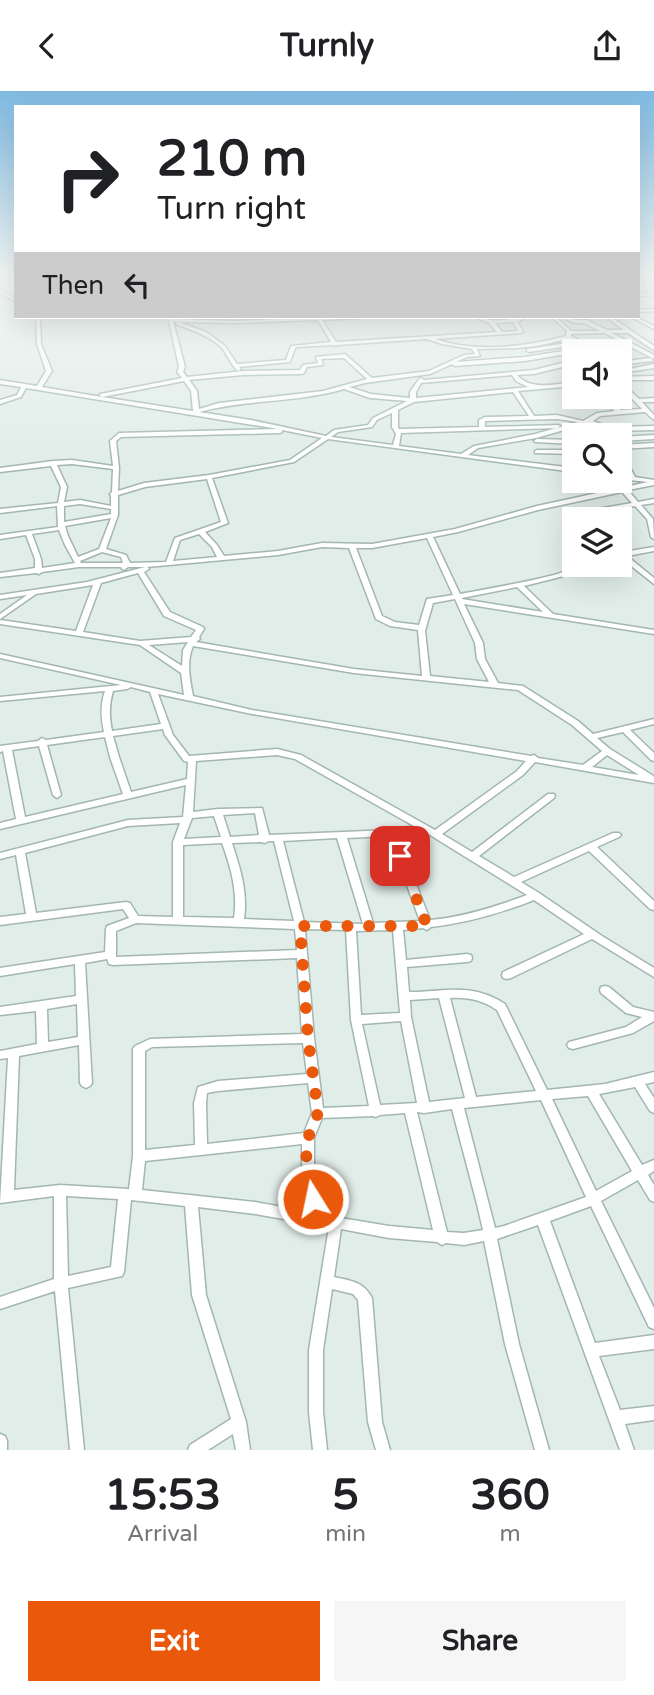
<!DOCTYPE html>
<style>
:root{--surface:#fff;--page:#f6f6f6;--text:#202124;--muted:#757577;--accent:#ea580c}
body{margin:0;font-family:"Varela Round",sans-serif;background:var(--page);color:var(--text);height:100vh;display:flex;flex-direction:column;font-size:26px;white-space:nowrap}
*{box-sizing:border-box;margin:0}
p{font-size:23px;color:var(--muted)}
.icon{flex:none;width:38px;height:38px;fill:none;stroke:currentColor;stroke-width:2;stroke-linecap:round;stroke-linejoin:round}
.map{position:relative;height:1359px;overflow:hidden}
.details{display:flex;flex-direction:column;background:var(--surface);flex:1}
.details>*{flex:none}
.hud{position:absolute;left:14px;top:14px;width:626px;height:214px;border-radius:0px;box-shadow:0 7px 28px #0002;background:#fff;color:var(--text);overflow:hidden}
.controls{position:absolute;left:562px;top:248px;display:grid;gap:14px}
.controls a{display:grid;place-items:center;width:70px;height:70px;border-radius:0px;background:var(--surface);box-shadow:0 7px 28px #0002;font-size:35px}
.pin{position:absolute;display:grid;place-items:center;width:60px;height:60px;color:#fff;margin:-30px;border-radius:14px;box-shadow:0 4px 10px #0006}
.me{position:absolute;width:77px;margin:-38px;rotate:350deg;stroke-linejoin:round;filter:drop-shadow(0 0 5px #0008)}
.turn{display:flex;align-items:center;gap:24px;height:147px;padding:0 28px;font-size:32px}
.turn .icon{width:91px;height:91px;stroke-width:2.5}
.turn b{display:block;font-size:49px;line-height:60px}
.then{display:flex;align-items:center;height:66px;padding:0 28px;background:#0003;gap:14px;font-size:26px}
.eta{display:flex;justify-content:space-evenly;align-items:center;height:119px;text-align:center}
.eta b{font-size:42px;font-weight:700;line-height:49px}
.primary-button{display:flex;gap:14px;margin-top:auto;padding:14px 28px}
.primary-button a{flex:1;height:80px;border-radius:0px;background:var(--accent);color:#fff;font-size:28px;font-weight:700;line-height:80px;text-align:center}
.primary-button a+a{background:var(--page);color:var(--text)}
header{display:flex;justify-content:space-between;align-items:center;height:91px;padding:0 28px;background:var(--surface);font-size:32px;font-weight:700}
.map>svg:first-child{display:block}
</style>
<header><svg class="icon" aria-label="back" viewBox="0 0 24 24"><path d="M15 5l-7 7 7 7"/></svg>Turnly<svg class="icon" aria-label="share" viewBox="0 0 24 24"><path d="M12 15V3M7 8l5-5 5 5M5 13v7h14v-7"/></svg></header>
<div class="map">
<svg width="654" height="1359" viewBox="0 0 654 1359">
<rect width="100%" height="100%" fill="#e1ede9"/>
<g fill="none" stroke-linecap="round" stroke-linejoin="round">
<!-- minor casing -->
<g stroke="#a3b6b1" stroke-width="3">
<path id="minor" d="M639 186 649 189 650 198 654 203H650L646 198 645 191 639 188Z
M0 199 16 208V211L0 202Z
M639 202 654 204V206L639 204Z
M654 218V220L639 221V219Z
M36 226H40L41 253 52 280 42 296 102 306 99 304 100 303 182 287 177 281 179 276 168 226H172L173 228 237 230 316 226H361L359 227 322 229 336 251 497 241 489 232 474 226C480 226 484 228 491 229 503 231 515 226 526 226L518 231 523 241 521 242 435 248C475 262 525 256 566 245L567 240 552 226H556L571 240H600L584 232H575L567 229V227L576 229H587L607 239H624L606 226H611L654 255V259L652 258 628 242H612L654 264V268L625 253 525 270 455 275 452 273 430 283 365 292 349 296 371 303 410 307V301L419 288 421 287 424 289 534 279 574 269V273L534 283 517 284C531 300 555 293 574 291V295L518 300 534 325 557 324 583 330 597 322 615 320 594 306H601L621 319 642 318 620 295V290L639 308 654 307V311H642L654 324V329L645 321 600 325 593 330 608 336 654 335V339L610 340V345H604V339L589 332 536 347 478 357 468 364 574 377V381L328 348 294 371 212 387 228 432 205 441 217 454 224 465 278 460 322 452 372 453 455 438 537 415 648 391 620 388V384L628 385 620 368V361L623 363 635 386 654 389V394L628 399 638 411 654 408V412L641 414 653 428 654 448 651 446 647 428 635 415 580 425 577 423 580 421 632 412 622 401 538 419 458 441 433 446 460 503C491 497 523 492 554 484 567 480 578 474 592 474L560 486 524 495 553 523 654 539V543L464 513 483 552 485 568 498 592 523 595 578 630 593 643 654 628V633L630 639 654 662V670L651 669 623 641 597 647 610 658 652 684 654 686V692L535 671 523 684 442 743 472 761 548 703H554L555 705 554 707 479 765 514 786 613 742H619L621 744 619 746 597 756 654 810V819L650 818 589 760 521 791 539 802 602 845 654 877V886L592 848 511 887 507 888 503 887 502 884 503 881 584 843 534 809C501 822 467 832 431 836L427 839 423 837 403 839 406 869 467 863 471 864 472 867 471 870 467 871 407 876 409 901C446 901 471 891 505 913L547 999 605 993 654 981V991L645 993 654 1007V1022L650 1020 635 996 599 1003 642 1074 654 1069V1080L648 1084 654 1094V1111L650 1109 638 1089 601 1110 654 1217V1238L649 1236 591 1115 550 1130 595 1252 654 1244V1258L599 1265 620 1319 654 1315V1329L625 1333 634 1359H620L538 1134 497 1148 519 1253 549 1359H535L505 1253 484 1150 464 1154 446 1152 442 1154 437 1151 389 1147 341 1138 334 1186C351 1190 363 1190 372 1207L382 1331 390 1359H376L368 1331 358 1209 353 1203 332 1198 323 1259V1321L327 1359H313L309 1321V1259L329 1136 255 1123 198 1116 206 1204 246 1331 250 1359H236L233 1343 208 1359H188L190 1354 231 1328 192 1204 185 1115 131 1109 124 1181 122 1185 68 1197 84 1359H70L55 1200 0 1218V1206L54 1188V1105L0 1112 8 967 0 968V960L37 953 36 920 0 924V916L76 905 75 873 0 885V877L105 861 106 838 107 835 129 827 123 818 0 834V826L26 823 16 764 0 768V762L128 729 183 726 186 694 0 738V732L16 728 3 660 0 661V655L38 650 42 647 46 649 104 641C101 627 100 614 105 600L0 610V606L121 594 0 567V563L184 604 181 582 140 554 0 533V529L76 540 93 494 36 503 0 528V523L27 504 0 508V504L87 491 145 476H128L124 479 122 478 121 476H79L42 481 39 483 36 482 0 486V482L35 477V468L26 444 0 448V444L58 436 57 415 0 422V418L58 412 61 396 51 375 0 381V377L53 370 72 369 113 375 110 350 119 342 278 338 26 297 21 306 0 313V309L17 304 21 296 0 293V289L37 295 46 280 37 253ZM318 229 331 251 291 255 286 269 237 273 225 255 206 241 178 231 237 232ZM173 230 178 231 176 232V233C192 239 210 245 222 257 228 265 231 274 238 280L241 278 239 276 290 271 295 257 297 256 333 254 335 255 337 254 427 248 442 253 472 258 475 263 464 264 429 280 372 287 345 263 316 266 318 272 303 274 300 279 243 280 187 286 183 281 185 276ZM513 231 518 240 502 241 495 232ZM605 242 621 251 525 266 456 271 467 266 480 265 477 258 517 257 536 255 568 248 575 251 527 258V260L529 261 583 253V251L571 245V243ZM344 267 367 288 323 300 219 312 199 318 197 300 189 289 243 284 302 283 304 282 307 276 323 274 321 268ZM512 284 516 290 528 296 416 307V301L421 292ZM184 290 191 300 193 320 102 306ZM344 298 370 307 407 310 373 327 368 334 334 339 326 345 251 329 199 321C247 308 297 312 344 298ZM513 301 529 325 485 326 479 329V336L399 338 398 336V319L414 311ZM392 322V336L396 343 393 354 331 346 338 341 372 336 377 329ZM557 328 578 331 535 343 474 355 461 363 399 355 401 342 557 337 560 335 559 334 485 336V330ZM282 339 322 347 290 369 209 384 144 392 118 400 119 377 116 350 121 346 280 342 282 341ZM72 373 113 378 112 401 110 403 111 405V415L80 409 64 411 67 396 57 374ZM207 388 221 431 175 447 166 471 130 472 126 464 106 458 118 424V404L145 396ZM80 413 111 418V423L64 431V415ZM111 427 99 458 78 466 68 445 65 435ZM59 439 65 454 75 472 42 477 41 468 32 443ZM199 443 212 456 217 466 173 470 180 449ZM427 447 453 504 427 508 419 534 395 531 382 525 356 457H372ZM322 456 349 457 376 528 390 535 418 539 422 585 354 578 196 551 200 548 199 546 204 538 203 536 170 521 144 481 149 478 147 476 278 464ZM102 461 121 466 123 472H81L80 470ZM138 482 164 525 196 539 191 546 140 550 83 541 101 492ZM517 496 543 521 462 508V507ZM455 508 475 552 477 568 489 591 430 585 425 540 433 512ZM188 551 183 559 182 575 149 554ZM193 555 354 582 518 599 572 634 602 660 583 674 538 667 534 664 531 665 252 619 193 605C190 589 186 571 193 555ZM131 596 150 601 161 633 112 640C109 626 109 613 113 600L127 598ZM158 603 252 623 526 670 517 680 435 739 301 664 277 658 189 665 173 644ZM163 638 165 644 184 670 188 671 187 688 131 701 119 666 113 645ZM105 646 110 666 123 703 25 726 12 659 39 655 53 704 57 707 61 704 47 654ZM277 664 295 668 414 735 392 739 269 744 262 717 218 718 193 721 196 670ZM607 664 639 684 592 676ZM255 722 259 744 230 746 223 724ZM214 725 221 746 184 748 192 727ZM180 732 173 751V826L138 825 130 812 126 811 36 822 25 762 128 735ZM422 739 527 804C495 816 463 826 430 829L397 744ZM389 745 420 830 373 832 347 747ZM337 747 363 833 304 831 283 750ZM269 750H274L294 830 244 828C248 801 240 777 232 752L261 751 265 752ZM222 752C231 777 238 801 234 827L183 826V754ZM136 832 295 838 297 859 116 866V840ZM305 838 346 839 351 929 369 1015 323 1017 314 947ZM393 839 400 922 361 924 356 840ZM297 867 302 943 150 948 135 955 133 958V1065L129 1098 60 1094 14 1099 19 965 79 954 80 992 82 995 86 997 90 995 92 992 85 872 107 868 109 873 113 874ZM439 907 465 1007 429 1011 411 926 410 909ZM450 907C468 906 482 909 497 919L536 1000 476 1006ZM77 913 78 946 48 951 47 918ZM401 930 417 1012 380 1014 362 933ZM303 952 307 983 218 990 198 996 194 1012 195 1054 145 1059V960L152 956ZM308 992 312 1022 304 1042 207 1053 206 1012 207 1002 218 1000ZM588 1005 632 1080 596 1100 552 1008ZM541 1009 586 1106 504 1135 495 1137 464 1017ZM452 1018 477 1113 483 1139 464 1142 447 1141 417 1021 424 1022ZM405 1022 433 1139 389 1135 341 1127 336 1124 333 1125 323 1124 314 1089V1047L322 1027 373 1025 376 1026 380 1024ZM302 1053V1089L310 1121 255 1111 142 1099 145 1070ZM66 1105 118 1108 111 1176 68 1185Z
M631 226H636L654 235V238Z
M650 267 652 268V270L620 274V271Z
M654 273V277L620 282V280Z
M654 285V289H620V286Z
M654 344V348L620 350V346Z
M537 348 574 349V353L535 351 534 350Z
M654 352V356L620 358V354Z
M537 359H574V363L535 362V360Z
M654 456V460L627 465 654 487V493L620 466V460L623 461Z
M605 895 609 896 633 916 654 921V930L633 942 573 958 569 957 567 954 569 951 626 936 642 926 626 922 601 902 600 899 601 896Z
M0 1343 5 1345 7 1350V1359H0Z"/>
</g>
<!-- minor -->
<use href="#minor" fill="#fff" fill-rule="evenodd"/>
</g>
<!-- sky -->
<linearGradient id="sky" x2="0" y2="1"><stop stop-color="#7fbae2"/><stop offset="0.49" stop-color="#f2f7f5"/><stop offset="1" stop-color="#f2f7f5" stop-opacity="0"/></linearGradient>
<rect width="654" height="376" fill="url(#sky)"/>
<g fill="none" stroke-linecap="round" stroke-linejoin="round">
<!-- route -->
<path stroke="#ea580c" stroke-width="12" stroke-dasharray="0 21.6" d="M313 1108 306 1063 308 1047 318 1022 308 947 300 835H427L400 765"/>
</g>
</svg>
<div class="controls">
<a><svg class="icon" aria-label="sound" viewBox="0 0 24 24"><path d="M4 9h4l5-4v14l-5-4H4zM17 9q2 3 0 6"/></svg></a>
<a><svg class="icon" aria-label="search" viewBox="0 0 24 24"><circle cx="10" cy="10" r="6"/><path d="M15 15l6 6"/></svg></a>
<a><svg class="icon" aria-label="layers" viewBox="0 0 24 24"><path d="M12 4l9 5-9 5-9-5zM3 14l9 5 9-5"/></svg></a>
</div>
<div class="pin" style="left:400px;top:765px;background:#d93025"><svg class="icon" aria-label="arrive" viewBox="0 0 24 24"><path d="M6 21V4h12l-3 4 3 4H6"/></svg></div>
<svg class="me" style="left:313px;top:1108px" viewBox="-20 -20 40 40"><circle r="17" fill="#ea580c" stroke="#fff" stroke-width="3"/><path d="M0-11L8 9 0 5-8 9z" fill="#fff"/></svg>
<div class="hud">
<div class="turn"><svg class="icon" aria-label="right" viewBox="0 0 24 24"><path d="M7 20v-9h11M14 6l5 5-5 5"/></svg><div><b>210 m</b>Turn right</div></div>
<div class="then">Then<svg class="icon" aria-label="left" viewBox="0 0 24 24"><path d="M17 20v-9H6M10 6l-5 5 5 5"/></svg></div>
</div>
</div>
<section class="details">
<div class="eta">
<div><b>15:53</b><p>Arrival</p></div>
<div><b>5</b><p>min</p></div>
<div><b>360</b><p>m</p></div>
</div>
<div class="primary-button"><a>Exit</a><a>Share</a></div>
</section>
